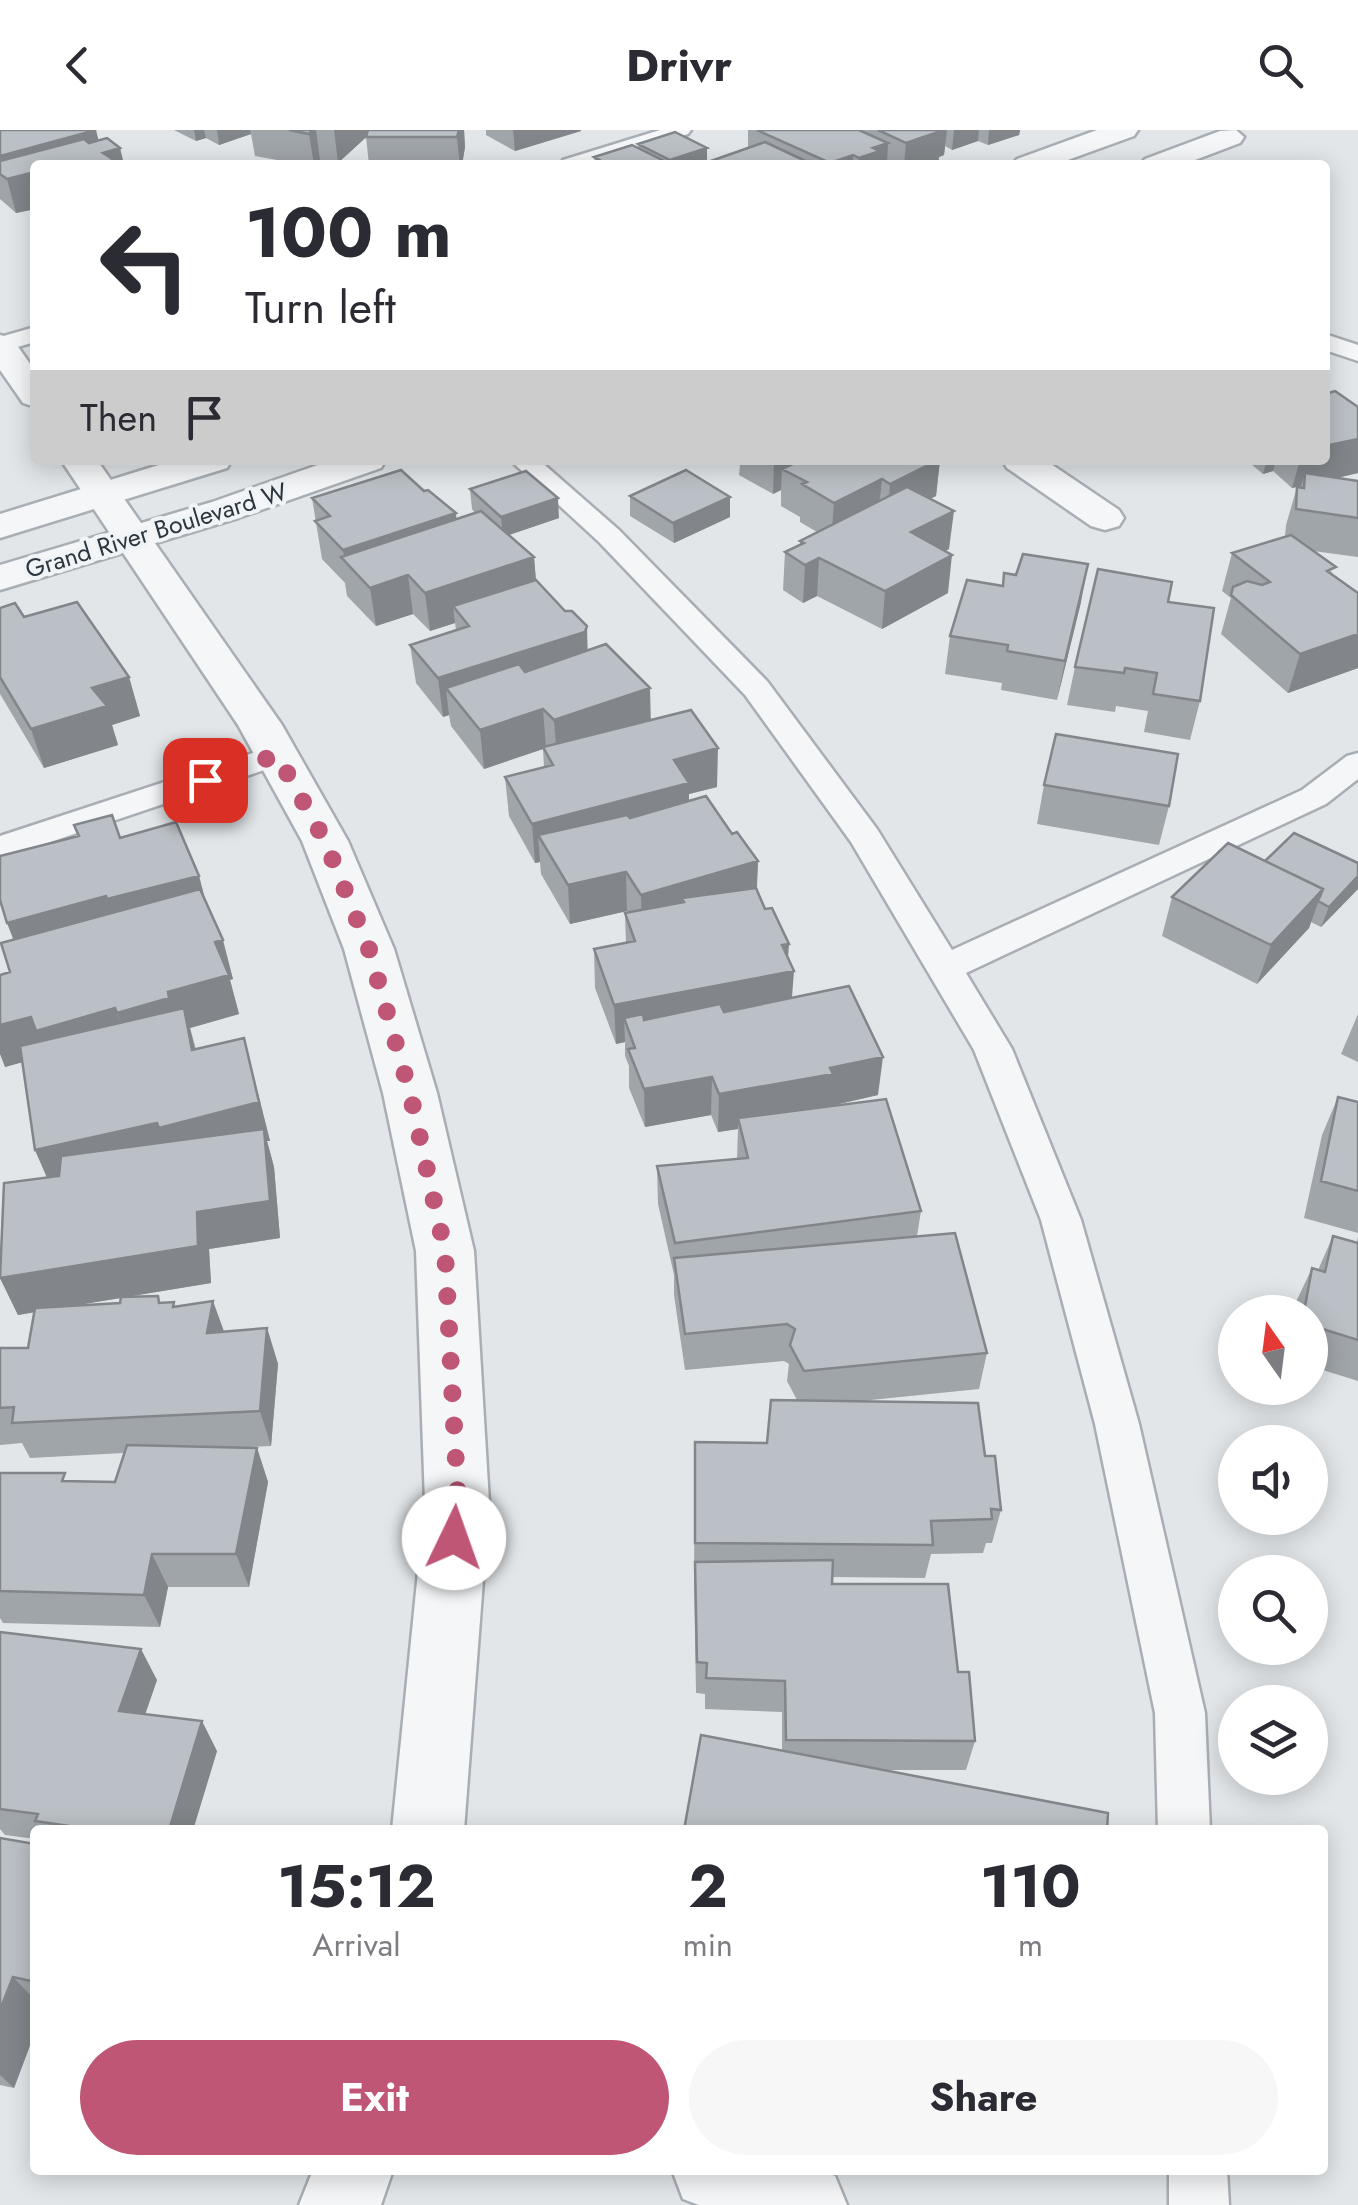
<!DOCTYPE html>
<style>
:root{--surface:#fff;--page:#f7f7f7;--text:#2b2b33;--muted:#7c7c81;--accent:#bf5676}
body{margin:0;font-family:Jost,sans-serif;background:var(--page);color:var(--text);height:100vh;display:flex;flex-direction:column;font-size:38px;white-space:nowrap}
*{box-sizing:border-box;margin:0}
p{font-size:32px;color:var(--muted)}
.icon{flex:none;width:55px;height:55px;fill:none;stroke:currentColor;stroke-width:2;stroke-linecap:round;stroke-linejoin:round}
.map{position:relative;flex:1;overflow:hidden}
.sheet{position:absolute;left:30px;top:1695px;width:1298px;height:350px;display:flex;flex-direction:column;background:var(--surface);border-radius:10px;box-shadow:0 5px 25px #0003}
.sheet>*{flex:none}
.guide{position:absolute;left:30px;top:30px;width:1300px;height:305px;border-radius:10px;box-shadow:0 5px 25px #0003;background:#fff;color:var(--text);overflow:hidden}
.needle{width:65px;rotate:346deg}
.fabs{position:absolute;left:1218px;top:1165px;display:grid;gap:20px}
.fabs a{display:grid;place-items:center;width:110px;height:110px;border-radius:50%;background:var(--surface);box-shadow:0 5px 25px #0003;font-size:50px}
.pin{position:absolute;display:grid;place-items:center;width:85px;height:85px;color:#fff;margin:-42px;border-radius:20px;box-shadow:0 5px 15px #0006}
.me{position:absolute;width:110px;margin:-55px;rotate:3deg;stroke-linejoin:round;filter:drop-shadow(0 0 8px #0008)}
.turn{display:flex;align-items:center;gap:35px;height:210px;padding:0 50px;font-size:45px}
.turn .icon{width:130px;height:130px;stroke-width:2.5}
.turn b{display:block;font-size:70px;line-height:85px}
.then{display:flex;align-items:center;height:95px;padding:0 50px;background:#0003;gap:20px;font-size:38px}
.eta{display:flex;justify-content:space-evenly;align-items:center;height:170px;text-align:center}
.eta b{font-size:60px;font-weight:700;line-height:70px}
.cta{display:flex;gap:20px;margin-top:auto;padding:20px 50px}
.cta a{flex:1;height:115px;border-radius:60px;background:var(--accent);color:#fff;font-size:40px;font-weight:700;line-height:115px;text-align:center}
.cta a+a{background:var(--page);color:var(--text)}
header{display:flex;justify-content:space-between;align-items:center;height:130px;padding:0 50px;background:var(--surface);font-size:45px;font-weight:700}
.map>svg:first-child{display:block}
</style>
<header><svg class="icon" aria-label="back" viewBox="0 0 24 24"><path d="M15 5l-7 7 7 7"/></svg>Drivr<svg class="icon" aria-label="search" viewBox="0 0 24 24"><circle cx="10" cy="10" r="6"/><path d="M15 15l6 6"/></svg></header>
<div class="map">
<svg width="1358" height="2075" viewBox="0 0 1358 2075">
<rect width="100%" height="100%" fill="#e2e6e9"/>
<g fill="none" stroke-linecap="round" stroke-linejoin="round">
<!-- service casing -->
<g stroke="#a8aeb3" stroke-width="5">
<path id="service" d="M660 0H691L688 4 593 35H560L563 30Z
M35 197V212L0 222V207Z
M1325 204 1358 215V231L1325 220Z
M510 330H539L619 400 767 551 877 699 952 820 1302 660 1347 626 1358 623V649L1326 674 966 843 1012 919 1081 1090 1139 1294 1205 1583 1210 1700H1158L1155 1583 1095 1294 1041 1090 974 920 851 712 745 565 599 412Z
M277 615 288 618 293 625 288 632 0 729V706Z
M1169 2040H1227L1229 2075H1169Z"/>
</g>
<!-- minor casing -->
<g stroke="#a8aeb3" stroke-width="5">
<path id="minor" d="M0 205 12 208 35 241V277L23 273 0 240Z
M61 330H97L282 595 348 711 394 819 437 963 474 1121 489 1372 464 1700H392L425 1372 416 1121 383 963 344 819 302 711 238 595Z
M1002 330H1045L1119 380 1124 388 1119 396 1105 400 1091 396 1007 338Z
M313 2040H393L381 2075H299Z
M672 2040H820L835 2046 847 2075H699L683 2069Z"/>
</g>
<!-- tertiary casing -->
<g stroke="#a8aeb3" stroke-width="5">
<path id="tertiary" d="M1097 0H1138L1134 6 1054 35H1012L1017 29Z
M1236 0 1244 7 1240 13 1182 35H1140L1145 29 1220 1Z
M175 330H232L227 338 0 408V384Z
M332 330H386L381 338 238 388 0 460V435L212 372Z"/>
</g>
<!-- service -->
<use href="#service" fill="#f4f6f8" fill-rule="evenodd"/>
<!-- minor -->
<use href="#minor" fill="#f4f6f8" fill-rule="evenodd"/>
<!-- tertiary -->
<use href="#tertiary" fill="#f4f6f8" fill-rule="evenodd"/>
</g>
<!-- wall -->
<path fill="#a0a5a9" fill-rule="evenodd" d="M0 0 99 11 120 18 124 35H35V79L16 83 0 69Z
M174 0H464L465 17 462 35H369L366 7 338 33 320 30 315 35H304L255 26 251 4 219 15 206 8 196 11Z
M486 0H581V1L515 21 486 5Z
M748 0H1020L1019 5 988 15 978 11 952 20 945 16 944 25 939 27 938 34 935 35H711V31L748 18Z
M638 14 707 35H595L594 27 638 18Z
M1358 277V343L1338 348 1358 351V427L1313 421 1334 445 1358 463V538L1288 563 1221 504 1231 468 1222 461 1232 423 1285 406 1286 395 1297 357 1301 358V356L1292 358 1273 341 1263 344 1246 330H1325Z
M730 330H940L936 366 930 369 949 419 945 421 948 463 882 499 817 466 803 473 783 460 785 422 800 415V411L817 402 800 392V387L781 376V360L773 364 739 345 740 335Z
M470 359 559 388 509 405 534 427 536 450 588 520 650 558V590L717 657 689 664V671L732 704 758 731 757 760 788 829 792 868 878 965 830 976 921 1081 917 1106 987 1223 979 1259 861 1271 985 1326 1001 1380 992 1413H986L983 1423 931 1424 925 1448 832 1447V1454L958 1542 975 1611 966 1640H880L782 1621V1582L705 1579V1564L696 1563 694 1446 695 1312 767 1313 797 1270 787 1251 789 1234 784 1231 685 1240 674 1165V1145L658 1074 657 1036 737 1029 738 999 718 1002 711 985 645 997 629 958V936L625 926V912L616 914 595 858 594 819 626 813 625 783 628 782 627 781 570 794 541 744 540 732 535 733 509 686 505 647 544 637 543 619 484 639 451 596 449 585 443 587 416 553 410 515 456 500 455 493 430 501 413 484 376 496 347 466 345 453 322 429 312 368 456 389 475 383 472 379Z
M630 366 730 387 674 413 630 386Z
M1016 445 1081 472 1057 570 1001 560 1002 553 945 544 950 506 1002 456Z
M1168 472 1200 571 1190 610 1144 602 1148 581 1116 576 1115 582 1067 575 1075 537Z
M0 478 24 487 129 547 140 586 112 595 118 615 44 638 0 564Z
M1044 655 1169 676 1159 715 1037 694Z
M74 695 120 708 199 746 205 769 233 849 230 850 239 884 190 898 196 919 244 908 270 1011H267L274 1037 280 1108 209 1119 211 1153 124 1167 158 1166 161 1173 175 1177 224 1202 267 1198 278 1234 271 1316 250 1317 257 1318 268 1352 249 1457H168L160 1497 3 1493 0 1488V1343L69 1351 115 1352 124 1323 30 1328 22 1313 0 1315V1218H28L34 1182 18 1185 0 1148 47 1047 35 1020 22 932 5 937 10 842 13 810 78 706ZM121 1168 120 1173 69 1176Z
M1265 731 1358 733V759L1321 797 1311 792 1309 798 1257 854 1162 806 1172 767Z
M1358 884V932L1341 924Z
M1338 967 1358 972V1103L1304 1088 1322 1005Z
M1333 1106 1357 1112 1358 1106V1251L1310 1236V1182H1294L1295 1174 1312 1138 1318 1140Z
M0 1502 157 1550 145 1584 217 1621 193 1700H35V1709L5 1705 0 1699Z
M0 1708 35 1714V1902L14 1958 0 1955Z"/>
<!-- shaded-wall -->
<path fill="#82868a" d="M96 0 104 32 103 23 120 18 124 35H35V74L34 72 35 79 16 83 7 49 0 44V26Z
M194 0H204L206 8 196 11Z
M217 0H250L251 4 219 15Z
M312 0H316L320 30 315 35H314L309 4Z
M334 0H374L338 33Z
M456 0H464L465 17 462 35H460Z
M513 0H581V1L515 21Z
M930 0H947L944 25 939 27 938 34 904 35 906 13Z
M954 0H979L978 11 952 20Z
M989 0H1020L1019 5 988 15Z
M888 13 887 35H858L859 28 873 18Z
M707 18V35H670V30Z
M853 25V35H830V33Z
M1358 309V343L1304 355 1305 343 1301 356 1292 358 1300 330H1325V316Z
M774 330H839L782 339 781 360 773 364Z
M938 330H940L936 366 887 391 890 354Z
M1267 330H1276L1273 341 1263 344Z
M882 349 878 387 831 411 834 373Z
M730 367V387L674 413 673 393Z
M558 368 559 388 503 407 501 387Z
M954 381 949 419 907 440 911 402Z
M456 383 459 421 345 432 343 420Z
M952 425 948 463 882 499 885 461Z
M534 427 537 465 453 476 455 493 430 501 425 463Z
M819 428 817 466 803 473 805 435Z
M1088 434 1081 472 1057 570 1065 531Z
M408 445 413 484 376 496 370 458Z
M587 496 588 535 446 558 449 585 443 587 438 548Z
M1358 504V538L1288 563 1300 524Z
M129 547 140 586 112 595 118 615 44 638 31 599 92 558Z
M650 558 651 597 557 628 554 590Z
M543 579 546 618 484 639 480 600Z
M718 618 717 657 689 664V692L538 705 540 732 535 733 532 694 674 630Z
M758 731 756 770 684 772 682 768V792L642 804 641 765Z
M626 742 627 781 570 794 568 755Z
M199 746 209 785 120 808 107 769Z
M1358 746V759L1321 797 1329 777Z
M1323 759 1309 798 1257 854 1271 815Z
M106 766 119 805 22 832 7 793Z
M223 810 233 849 230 850 239 884 190 898 204 959 130 921 117 883 168 862 215 812Z
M789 814 787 842 794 841 791 880 632 911 624 888 625 912 616 914 614 875Z
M115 878 128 916 45 926 5 937 0 924V895L31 887Z
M244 908 270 1011H267L274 1037 280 1108 209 1119 211 1153 18 1185 0 1148 197 1082 51 1057 35 1020Z
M883 927 878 965 830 976 738 988V999L718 1002 719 964Z
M712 947 711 985 645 997 644 959Z
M213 1171 226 1207 207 1203Z
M267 1198 278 1234 271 1316 260 1281Z
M257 1318 268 1352 249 1457 236 1424Z
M152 1424 168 1457 160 1497 144 1465Z
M141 1519 157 1550 136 1611 119 1581Z
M202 1591 217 1621 193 1700H169Z
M13 1847 35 1870V1902L14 1958 0 1945V1880Z"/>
<!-- building -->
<path fill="#bac0c5" stroke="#82868a" stroke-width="2.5" d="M0 0H96L0 26Z
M289 0H312L309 4Z
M368 0H459L457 7H366Z
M757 0H859L888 13 873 18 880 21 859 28 853 25 830 33Z
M878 0H940L941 1 906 13Z
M675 2 707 18 670 30 638 14Z
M107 8 120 18 103 23 114 30 94 35H35V42L7 49 0 44V31L84 9 89 13Z
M765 12 814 35H720L711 31Z
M632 15 664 31 651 35H609L594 27Z
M1335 261 1358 277V309L1325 316V264Z
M801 330H938L890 354 882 349 834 373 802 354 807 352 782 339Z
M401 340 424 361 428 360 456 383 343 420 315 391 330 386 312 368Z
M686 340 730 367 673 393 630 366Z
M526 341 558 368 501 387 470 359Z
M1305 343 1358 351V388L1296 379 1297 357 1304 358Z
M907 357 954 381 911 402 952 425 885 461 819 428 805 435 785 422 804 413 800 411Z
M481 381 534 427 425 463 408 445 370 458 341 427Z
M1291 405 1336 437 1327 441 1358 463V504L1300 524 1231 465 1233 457 1247 451 1262 455 1270 452 1232 423Z
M1023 424 1088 434 1065 531 1007 521 1008 515 950 506 967 450 1003 456 1004 443 1016 445Z
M1098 439 1172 452 1168 472 1214 478 1200 571 1153 564 1157 543 1125 538 1124 543 1075 537Z
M536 450 565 481H572L587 496 585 502 438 548 410 515 469 496 453 476Z
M77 472 129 547 92 558 107 576 31 599 0 547V478L15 473 24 487Z
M606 514 650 558 554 590 543 579 480 600 446 558 519 534 525 542Z
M691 580 718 618 674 630 689 653 532 694 505 647 553 635 543 617Z
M1056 604 1178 624 1169 676 1044 655Z
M706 666 732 704 737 702 758 731 641 765 626 742 568 755 538 705 627 685 630 688Z
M112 685 120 708 176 692 199 746 107 769 106 766 7 793 0 770V726L79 706 74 695Z
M1294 703 1358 733V746L1329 777 1318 771 1323 759 1265 731Z
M1228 713 1323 759 1271 815 1172 767Z
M756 758 765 779 772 778 789 814 782 815 794 841 614 875 594 819 635 811 625 783 684 772 682 768Z
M200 759 223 810 215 812 229 845 168 862 169 868 117 883 115 878 36 901 31 887 0 895V845L10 842 1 813Z
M849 856 883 927 830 938 833 944 719 964 712 947 644 959 628 919 635 918 624 888 643 884 644 890 720 874 724 882Z
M184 878 192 920 244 908 259 972 159 998 157 993 35 1020 20 916Z
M1338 967 1358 972V1061L1321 1051Z
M886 969 921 1081 675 1113 657 1036 748 1028 738 988Z
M264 999 270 1071 197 1082 198 1116 0 1148 4 1053 59 1046 61 1026Z
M955 1103 987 1223 804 1241 790 1215 795 1199 787 1194 685 1204 674 1128Z
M1333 1106 1358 1113V1210L1310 1195V1182H1304L1312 1138 1325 1142Z
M158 1166 159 1173 174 1172 173 1177 213 1171 207 1203 267 1198 260 1281 12 1293 14 1277 0 1278V1218H28L35 1178 120 1173 121 1167Z
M771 1270 978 1273 985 1326H995L1001 1380 991 1379 992 1389 931 1391 933 1415 695 1413V1312L767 1313Z
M127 1315 257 1318 236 1424H152L144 1465 0 1461V1343H65L62 1351 115 1352Z
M833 1430 832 1454H948L958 1542H969L975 1611 786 1610 785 1551 706 1548 707 1533 697 1532 695 1432Z
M0 1502 141 1519 119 1581 202 1591 169 1700H96L35 1691 38 1684 0 1679Z
M701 1605 1108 1683 1107 1700H684Z
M0 1708 35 1714V1852L13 1847 0 1880Z"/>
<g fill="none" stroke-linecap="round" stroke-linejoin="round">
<!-- route -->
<path stroke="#bf5676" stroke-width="18" stroke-dasharray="0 32.4" d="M205 650 277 625 325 711 369 819 410 963 445 1121 458 1372 454 1408"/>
</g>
<g text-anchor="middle" stroke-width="8" stroke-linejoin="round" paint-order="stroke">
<!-- far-street labels -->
<g font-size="25" fill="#2c363f" stroke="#f1f4f6">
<text transform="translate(156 400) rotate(-17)" y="9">Grand River Boulevard W</text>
</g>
</g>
</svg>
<div class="fabs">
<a><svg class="needle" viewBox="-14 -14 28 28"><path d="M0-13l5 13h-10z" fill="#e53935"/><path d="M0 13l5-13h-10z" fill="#7c7c81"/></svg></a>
<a><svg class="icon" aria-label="sound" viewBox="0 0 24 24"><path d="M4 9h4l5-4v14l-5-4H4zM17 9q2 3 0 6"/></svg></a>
<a><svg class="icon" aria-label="search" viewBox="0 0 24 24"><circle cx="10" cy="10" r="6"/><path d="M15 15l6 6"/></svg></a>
<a><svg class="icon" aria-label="layers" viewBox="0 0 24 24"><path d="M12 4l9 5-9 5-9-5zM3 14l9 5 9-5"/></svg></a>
</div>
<div class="pin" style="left:205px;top:650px;background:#d93025"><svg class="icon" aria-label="arrive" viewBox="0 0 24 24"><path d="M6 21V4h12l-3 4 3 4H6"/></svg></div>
<svg class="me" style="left:454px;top:1408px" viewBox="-20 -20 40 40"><circle r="19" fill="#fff"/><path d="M0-13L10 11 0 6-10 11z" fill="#bf5676"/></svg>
<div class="guide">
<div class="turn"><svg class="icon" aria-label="left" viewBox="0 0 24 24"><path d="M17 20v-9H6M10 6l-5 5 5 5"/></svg><div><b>100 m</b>Turn left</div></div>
<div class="then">Then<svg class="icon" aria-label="arrive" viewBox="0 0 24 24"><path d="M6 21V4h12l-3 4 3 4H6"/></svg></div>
</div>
<section class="sheet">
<div class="eta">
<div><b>15:12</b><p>Arrival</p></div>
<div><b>2</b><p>min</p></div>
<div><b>110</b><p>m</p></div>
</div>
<div class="cta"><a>Exit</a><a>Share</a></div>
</section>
</div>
